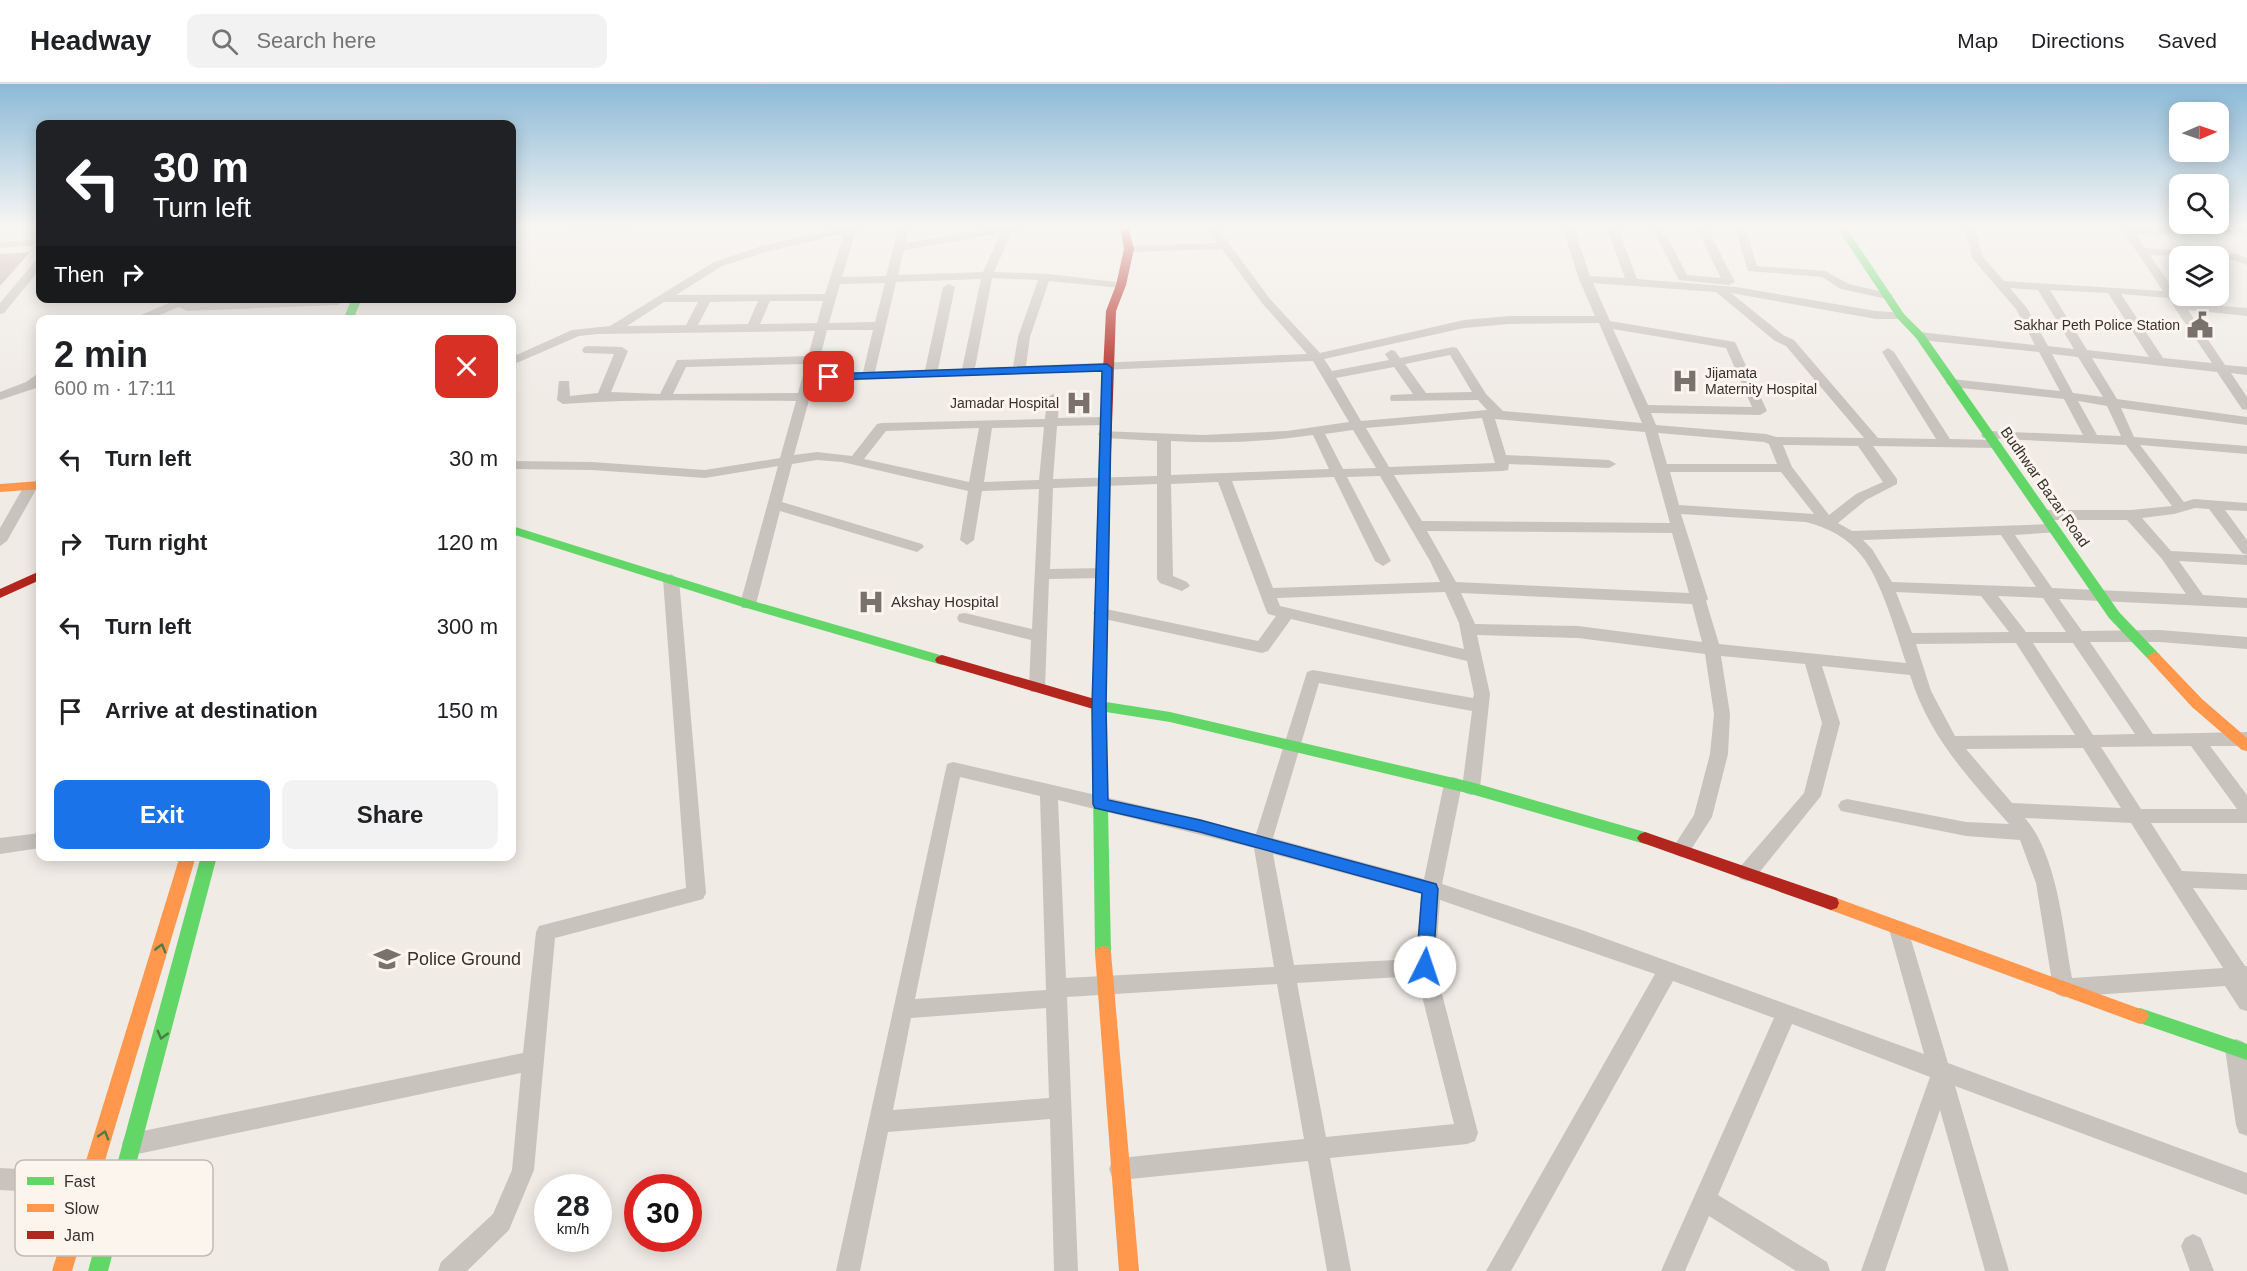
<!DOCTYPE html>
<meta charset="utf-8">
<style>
:root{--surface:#fff;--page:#f2f2f2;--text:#202124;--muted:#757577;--line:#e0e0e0;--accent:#1a73e8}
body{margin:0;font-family:Helvetica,sans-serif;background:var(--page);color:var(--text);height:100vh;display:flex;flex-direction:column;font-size:22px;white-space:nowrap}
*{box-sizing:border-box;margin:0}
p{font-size:20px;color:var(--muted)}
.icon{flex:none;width:33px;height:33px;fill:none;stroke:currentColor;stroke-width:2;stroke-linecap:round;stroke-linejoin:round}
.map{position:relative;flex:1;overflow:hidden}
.details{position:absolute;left:36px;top:231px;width:480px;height:546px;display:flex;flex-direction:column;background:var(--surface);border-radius:12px;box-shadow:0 3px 15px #0003}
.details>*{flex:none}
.hud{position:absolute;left:36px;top:36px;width:480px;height:183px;border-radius:12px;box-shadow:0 3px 15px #0003;background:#202124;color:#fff;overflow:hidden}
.needle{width:39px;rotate:88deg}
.buttons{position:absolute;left:2169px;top:18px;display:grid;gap:12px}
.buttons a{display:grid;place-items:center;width:60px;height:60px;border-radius:12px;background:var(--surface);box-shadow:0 3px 15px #0003;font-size:30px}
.speed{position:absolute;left:534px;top:1090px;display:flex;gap:12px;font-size:30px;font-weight:700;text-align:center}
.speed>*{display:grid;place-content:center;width:78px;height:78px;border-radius:50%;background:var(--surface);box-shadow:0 3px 15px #0003;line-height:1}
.speed small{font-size:15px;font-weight:400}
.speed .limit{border:9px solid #d22;background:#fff;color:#111}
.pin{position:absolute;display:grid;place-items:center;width:51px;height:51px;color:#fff;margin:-26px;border-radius:12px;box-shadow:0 3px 9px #0006}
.me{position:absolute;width:66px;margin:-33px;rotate:4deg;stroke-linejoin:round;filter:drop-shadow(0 0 4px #0008)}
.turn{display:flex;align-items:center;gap:21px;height:126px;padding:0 18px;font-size:27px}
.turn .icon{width:78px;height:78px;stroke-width:2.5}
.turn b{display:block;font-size:42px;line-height:51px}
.then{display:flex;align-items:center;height:57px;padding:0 18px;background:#0003;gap:12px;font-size:22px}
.round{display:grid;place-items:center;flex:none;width:63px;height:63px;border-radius:12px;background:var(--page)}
.summary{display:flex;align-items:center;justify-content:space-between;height:102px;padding:0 18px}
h1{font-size:36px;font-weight:800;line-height:45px}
.button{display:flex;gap:12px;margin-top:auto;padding:12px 18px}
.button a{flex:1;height:69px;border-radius:12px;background:var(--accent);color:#fff;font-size:24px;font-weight:800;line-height:69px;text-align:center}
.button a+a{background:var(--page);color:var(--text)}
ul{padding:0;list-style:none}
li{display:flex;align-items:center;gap:18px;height:84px;padding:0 18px}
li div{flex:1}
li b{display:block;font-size:22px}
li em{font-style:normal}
header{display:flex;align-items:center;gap:36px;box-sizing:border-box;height:84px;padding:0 30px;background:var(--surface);border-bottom:2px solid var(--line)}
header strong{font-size:28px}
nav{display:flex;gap:33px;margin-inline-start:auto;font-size:21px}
.search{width:420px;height:54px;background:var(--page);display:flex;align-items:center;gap:15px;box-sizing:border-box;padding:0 21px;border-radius:12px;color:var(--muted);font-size:22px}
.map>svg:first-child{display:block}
</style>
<header>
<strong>Headway</strong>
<div class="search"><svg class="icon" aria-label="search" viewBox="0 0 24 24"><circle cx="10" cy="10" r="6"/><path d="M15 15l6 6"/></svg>Search here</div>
<nav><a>Map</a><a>Directions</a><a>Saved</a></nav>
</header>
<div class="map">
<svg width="2247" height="1187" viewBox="0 0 2247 1187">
<rect width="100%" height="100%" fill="#f0ebe5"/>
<!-- building -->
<path fill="#c3afa7" d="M30 168 0 202V170Z"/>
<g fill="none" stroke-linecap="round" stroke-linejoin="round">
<!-- street -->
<path fill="#c9c3be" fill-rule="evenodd" d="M668 142 663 145 567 146 562 143Z
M846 142H871L856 147 842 193 886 192 899 142H909L906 159 1005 142H1034L1012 148 994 188 1048 190 1125 199 1127 201 1121 204 1049 197 1030 253 1026 282 1307 270 1262 219 1222 165 1129 168 1123 165 1129 162 1217 159 1205 142H1216L1270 215 1320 269 1464 236 1509 232H1595L1579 195 1562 142H1573L1590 192 1625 194 1606 142H1617L1637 195 1736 203 1876 227 1904 229V235H1876L1731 209 1783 251 1794 256 1878 354 1936 355 1882 268 1888 264 1894 268 1950 355 1995 356 2002 360 1995 364 1873 362 1897 395V400L1866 416 1838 439 1852 447 2054 440 2061 445 2059 448 2015 451 2052 504 2186 510 2162 475 2127 436H2045L2038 431 2045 426H2131L2172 422 2126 361 1983 354 1981 351 1988 347 2083 351 2064 315 1952 303 1946 299 1952 295 2060 307 2039 268 1920 256 1914 252 1920 248 2035 261 2016 225 1972 174 1964 142H1974L1983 173 2004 197 2163 207 2123 147 2124 145 2247 144V150H2136L2145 164 2236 170 2247 174V181L2234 176 2218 175V172L2150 171 2183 219 2247 224V232L2188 226 2225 281 2247 283V291L2231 289 2247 313V326L2242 325 2217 288 2092 274 2117 315 2247 333V341L2121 324 2134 353 2247 362V370L2140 361 2184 418 2194 415 2247 419V427L2225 426 2247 456V471L2242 469 2209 425 2195 424 2174 430 2142 434 2171 467 2247 471V481L2179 477 2203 511 2247 514V524L2059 515 2082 547 2160 546 2247 553V565L2160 558H2090L2153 650 2247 648V662H2210L2247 711V739H2151L2182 787 2247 790V806L2193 804 2245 882H2247V927L2240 925 2225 902 2063 913 2056 910 2053 904 2036 799 2020 756 1966 752 1841 727 1838 722 1841 717 1847 715 1966 738 2009 740C1968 693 1929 653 1910 591L1822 582 1840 639 1821 712 1754 795 1747 797 1740 795 1738 789 1740 783 1804 709 1822 639 1805 580 1721 572 1730 630 1728 670 1712 733 1688 770 1681 773 1674 770 1672 765 1694 731 1710 670 1714 630 1705 570 1578 554 1477 551 1490 610 1480 704 1477 709 1471 711 1465 709 1462 704 1472 627 1319 599 1273 754 1424 795 1444 700 1447 695 1453 693 1459 695 1462 700 1442 800 1579 845 1924 970 1889 845 1892 839 1899 837 1906 839 1948 979 2247 1089V1111L1955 1002 2009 1187H1985L1940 1026 1885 1187H1861L1930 993 1792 940 1718 1111 1827 1178 1830 1187H1796L1709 1132 1685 1187H1661L1774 934 1673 897 1511 1187H1486L1655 890 1440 816 1435 883 1478 1049 1475 1057 1467 1060 1330 1074 1351 1187H1327L1308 1077 1120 1096 1112 1093 1109 1085 1112 1077 1120 1074 1304 1055 1277 900 1067 913 1078 1187H1054L1050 1035 888 1048 860 1187H836L947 680 953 678 1200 735 1256 750 1307 588 1313 586 1473 614 1474 610 1467 577 1291 535 1268 567 1262 569 1095 533 1093 529 1095 525 1101 524 1258 557 1276 532 1268 530 1266 526 1218 398 1171 400 1173 492 1187 498 1190 502 1182 507 1160 499 1157 495V400L1053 404 1050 485 1102 484 1110 489 1102 494 1049 495 1045 604 1043 608H1031L1029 604 1031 556 959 538 957 534 959 530 965 529 1032 545 1039 405 982 407 974 456 967 461 960 456 968 407 842 378 817 376 792 380 782 418 922 460 924 463 917 468 780 427 756 520 754 524H742L740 520 778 382 705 394 592 386 512 385V377L592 378 705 386 780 374 796 317C718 317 640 314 563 320L557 316 559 297H569L570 312 598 309 614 270 584 269 582 266 584 263 588 262 622 263 628 267 611 308 660 310 677 276 808 272 815 247 598 250 579 252 512 281V273L572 246 610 242 714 178 762 162ZM844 150 825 210 676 211 722 182 769 167ZM1000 150 983 188 898 191 904 166ZM992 194 1038 196 1018 253 1013 283 975 284ZM981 195 962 285H938L955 203 949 200 943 203 925 286 875 288 896 198ZM885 199 875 238 829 239 840 200ZM1593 199 1716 208 1775 257 1786 262 1864 354 1776 353 1766 350 1656 341 1651 329 1760 331 1767 327 1735 258 1610 237ZM2010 204 2038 206 2074 265 2048 262 2027 224ZM2050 206 2108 209 2149 273 2087 266ZM2121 210 2168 214 2212 279 2163 274ZM758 217 748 240 698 241 710 218ZM770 217H823L817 239 760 240ZM664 218H698L686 241 627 242ZM1599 239 1642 339 1503 327 1486 310 1457 264 1453 263 1400 274 1395 267 1391 266 1385 270 1389 276 1332 287 1324 275 1464 244 1509 240ZM1613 245 1726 264 1752 323 1648 321ZM827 246H873L863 288 816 290ZM2052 270 2078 273 2103 313 2073 309ZM1450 271 1472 308 1426 309 1405 280ZM1313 277 1349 338 1287 347 1203 351 1100 347 1098 350 1100 353 1105 354 1157 357V392L1053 395 1057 342 1105 341 1112 337 1105 333 1058 334 1059 314 1053 310 1047 314 1045 335 882 339 877 340 852 372 817 368 794 371 814 298ZM806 280 798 309 673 310 686 283ZM1394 283 1413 310 1391 311 1390 314 1391 317 1478 316 1487 326 1361 337 1336 294ZM2078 317 2107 322 2121 352 2097 351ZM1482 334 1495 379 1389 383 1366 344ZM1495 335 1645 348 1670 439 1422 437 1394 391 1503 387 1508 386 1509 380 1609 384 1616 380 1609 376 1506 371ZM1044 343 1039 396 984 398 992 344ZM979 344 969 398 864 375 886 347ZM1353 346 1376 384 1343 385 1325 350ZM1658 349 1764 358 1769 360 1777 380H1667ZM1313 351 1329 385 1171 391V357C1218 360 1266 358 1313 351ZM1783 361 1858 362 1883 398 1856 410 1829 431 1792 383ZM1670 388H1781L1814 430 1679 421ZM1380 392 1430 477 1440 498 1273 504 1232 397 1334 393 1375 477 1383 482 1391 477 1347 393ZM1681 430 1806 438C1827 443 1848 454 1861 471 1881 495 1896 549 1906 579L1719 560 1706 517 1708 515ZM1427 447 1672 449 1689 509 1456 498ZM2001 451 2036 503 1892 498 1872 465 1863 456ZM1445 508 1459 539 1464 565 1280 522 1277 514ZM1896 508 1981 512 2009 548 1912 549ZM1461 509 1692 520 1702 558 1578 542 1475 540ZM1998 512 2043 514 2066 548H2026ZM2016 559 2075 651 1955 652 1931 607 1916 560ZM2033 559H2073L2135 650 2093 651ZM2191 662 2237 725H2141L2101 663ZM2083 664 2121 724 2012 719 1966 665ZM960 693 1040 712 1046 906 915 915ZM1058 716 1254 764 1274 883 1066 894ZM2025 734 2131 739 2223 884 2072 894C2063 846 2058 772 2025 734ZM1273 770 1421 810 1416 875 1294 881ZM1417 892 1454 1040 1326 1053 1297 899ZM1046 924 1049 1014 893 1026 911 934Z
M1651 142H1662L1687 191 1721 194 1695 142H1706L1735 198 1729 201 1679 196Z
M1734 142H1745L1757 182 1825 187 1849 200 1891 210 1893 212 1887 215 1841 205 1822 193 1748 187Z
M40 155V161L0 164V158Z
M40 175V185L4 229 0 230V219L36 176Z
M174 214H186L189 219 342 214 344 217 338 221 187 227 179 223 147 236H129L174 217Z
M40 288V299L36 304 0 316V308L26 298Z
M31 398 38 402 7 457 0 462V444L24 402Z
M671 490 679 495 706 809 703 815 696 817 555 854 534 1086 509 1146 467 1187H438L441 1178 493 1130 512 1086 521 989 133 1071 125 1068 122 1060 125 1052 133 1049 523 969 536 848 539 842 686 804 663 495Z
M40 749V764L0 770V754Z
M2236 955 2244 958 2247 968V1052L2239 1049 2236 1041 2225 965 2228 958Z
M0 1084 89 1089 97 1092 100 1100 97 1108 89 1111 0 1106Z
M2193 1150 2201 1154 2214 1187H2190L2181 1162 2185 1154Z"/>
<!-- fast -->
<path fill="#63d668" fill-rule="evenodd" d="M1836 142H1845L1904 230 1924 250 2119 528 2159 570 2161 573 2159 576H2149L2109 534 1916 254 1897 234Z
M352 214H362L353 236H343Z
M1105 366 1111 369 1106 618 1170 628 1471 698 1645 748 1650 750 1653 754 1650 758 1645 760 1471 710 1170 638 1106 628 1111 869 1109 874 1103 876 1097 874 1095 869 1092 622 1099 369Z
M512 442 753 517 947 573 949 576 942 581 743 523 512 450Z
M201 772H217L108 1187H88Z
M2140 924 2247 960V976L2134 937 2131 932 2134 927Z"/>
<!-- slow -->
<path fill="#ff974d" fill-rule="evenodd" d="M40 397V405L0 408V400Z
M2154 568 2159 570 2202 615 2247 654V667L2242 666 2192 623 2149 576 2147 573Z
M180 772H196L72 1187H52Z
M1831 812 2146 927 2149 932 2146 937 2140 940 1825 824 1823 819 1825 814Z
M1103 862 1109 864 1111 869 1139 1187H1119L1095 869 1097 864Z"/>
<!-- jam -->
<path fill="#b3261e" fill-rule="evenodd" d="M1120 142H1128L1134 165 1126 201 1116 227 1111 369 1105 372 1099 369 1106 227 1116 201 1124 165Z
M40 487V496L0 514V505Z
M942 571 1105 618 1107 622 1105 626 1100 627 937 579 935 576 937 573Z
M1645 748 1837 814 1839 819 1837 824 1831 826 1640 758 1637 754 1640 750Z"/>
</g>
<!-- one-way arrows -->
<defs><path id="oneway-chevron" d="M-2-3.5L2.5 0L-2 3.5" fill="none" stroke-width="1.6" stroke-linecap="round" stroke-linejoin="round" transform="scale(1.5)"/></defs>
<g stroke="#4d7b46">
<use href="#oneway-chevron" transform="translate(161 864) rotate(-74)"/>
<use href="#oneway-chevron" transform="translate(162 951) rotate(105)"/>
<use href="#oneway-chevron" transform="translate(104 1051) rotate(-73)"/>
</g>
<!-- sky -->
<linearGradient id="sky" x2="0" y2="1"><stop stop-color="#8bbad8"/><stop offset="0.46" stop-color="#f8f6f3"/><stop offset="1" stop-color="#f8f6f3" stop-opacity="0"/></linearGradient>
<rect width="2247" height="309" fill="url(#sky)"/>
<!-- route -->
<path fill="#1a73e8" stroke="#114b97" stroke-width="1.5" d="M1107 280 1112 284 1106 622 1108 716 1200 736 1436 800 1438 805 1433 883 1431 888 1425 891 1419 888 1416 883 1422 809 1200 748 1095 724 1093 720 1092 622 1102 287 829 296 824 293 829 290Z"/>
<!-- icons -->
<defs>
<g id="civic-bare" transform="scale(2.07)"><path d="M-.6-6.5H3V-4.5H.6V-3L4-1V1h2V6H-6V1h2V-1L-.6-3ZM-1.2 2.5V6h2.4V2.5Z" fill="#7a716c" stroke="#fbf5ee" stroke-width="2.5" paint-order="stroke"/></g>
<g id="hospital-bare" transform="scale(2.07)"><path d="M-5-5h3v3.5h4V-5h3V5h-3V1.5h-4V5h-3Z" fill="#7a716c" stroke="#fbf5ee" stroke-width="2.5" paint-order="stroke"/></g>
<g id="school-bare" transform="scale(2.07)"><path d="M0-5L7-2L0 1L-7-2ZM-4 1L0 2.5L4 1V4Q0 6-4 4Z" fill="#7a716c" stroke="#fbf5ee" stroke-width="2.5" paint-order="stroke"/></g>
</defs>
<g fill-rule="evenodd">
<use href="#civic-bare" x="2200" y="241"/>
<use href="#hospital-bare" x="1685" y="297"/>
<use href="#hospital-bare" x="1079" y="319"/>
<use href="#hospital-bare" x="871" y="518"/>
<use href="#school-bare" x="387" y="875"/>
</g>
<g text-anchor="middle" stroke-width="6" stroke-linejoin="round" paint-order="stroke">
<!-- far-poi labels -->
<g font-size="14" fill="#3b302b" stroke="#fbf5ee" text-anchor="end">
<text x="2180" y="246">Sakhar Peth Police Station</text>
<text x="1705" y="294" text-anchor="start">Jijamata<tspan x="1705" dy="16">Maternity Hospital</tspan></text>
<text x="1059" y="324">Jamadar Hospital</text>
</g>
<!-- street labels -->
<g font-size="15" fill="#3b302b" stroke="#fbf5ee">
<text transform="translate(2045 403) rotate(55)" y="5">Budhwar Bazar Road</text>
</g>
<!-- poi labels -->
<g font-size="15" fill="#3b302b" stroke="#fbf5ee" text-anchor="start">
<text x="891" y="523">Akshay Hospital</text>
</g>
<!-- near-poi labels -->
<g font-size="18" fill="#3b302b" stroke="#fbf5ee" text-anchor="start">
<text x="407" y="881">Police Ground</text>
</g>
</g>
<!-- legend -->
<rect x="15" y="1076" width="198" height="96" rx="9" fill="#fbf5ee" stroke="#c1bab4" stroke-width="1.5"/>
<rect x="27" y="1093" width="27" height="8" fill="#63d668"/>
<rect x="27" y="1120" width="27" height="8" fill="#ff974d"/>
<rect x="27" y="1147" width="27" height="8" fill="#b3261e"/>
<g font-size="16" fill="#3b302b">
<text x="64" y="1103">Fast</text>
<text x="64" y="1130">Slow</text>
<text x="64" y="1157">Jam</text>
</g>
</svg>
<div class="buttons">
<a><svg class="needle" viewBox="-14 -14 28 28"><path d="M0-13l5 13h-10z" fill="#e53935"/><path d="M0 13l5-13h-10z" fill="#757577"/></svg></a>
<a><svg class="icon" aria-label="search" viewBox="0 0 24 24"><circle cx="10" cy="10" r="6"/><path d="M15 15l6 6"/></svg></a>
<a><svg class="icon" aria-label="layers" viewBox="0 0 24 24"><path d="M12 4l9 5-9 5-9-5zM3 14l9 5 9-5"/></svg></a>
</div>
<div class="speed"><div>28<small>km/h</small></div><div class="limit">30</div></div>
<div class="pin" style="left:829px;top:293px;background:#d93025"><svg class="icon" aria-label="arrive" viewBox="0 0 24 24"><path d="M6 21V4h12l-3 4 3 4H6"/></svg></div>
<svg class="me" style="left:1425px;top:883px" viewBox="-20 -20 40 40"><circle r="19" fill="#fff"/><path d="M0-13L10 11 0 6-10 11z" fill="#1a73e8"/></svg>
<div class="hud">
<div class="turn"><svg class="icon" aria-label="left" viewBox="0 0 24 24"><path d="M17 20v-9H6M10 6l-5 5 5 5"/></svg><div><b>30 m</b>Turn left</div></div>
<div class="then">Then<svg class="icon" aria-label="right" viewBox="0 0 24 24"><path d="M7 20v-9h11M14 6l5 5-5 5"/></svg></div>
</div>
<section class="details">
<div class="summary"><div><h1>2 min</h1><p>600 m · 17:11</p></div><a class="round" style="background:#d93025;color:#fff"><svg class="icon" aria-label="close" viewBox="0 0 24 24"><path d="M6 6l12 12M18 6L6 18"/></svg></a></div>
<ul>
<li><svg class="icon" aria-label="left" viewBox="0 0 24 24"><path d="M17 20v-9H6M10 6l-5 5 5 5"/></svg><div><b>Turn left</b></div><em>30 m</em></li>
<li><svg class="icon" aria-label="right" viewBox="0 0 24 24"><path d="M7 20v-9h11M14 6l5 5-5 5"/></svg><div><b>Turn right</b></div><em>120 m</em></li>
<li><svg class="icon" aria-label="left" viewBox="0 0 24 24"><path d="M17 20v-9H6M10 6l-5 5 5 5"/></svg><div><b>Turn left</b></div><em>300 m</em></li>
<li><svg class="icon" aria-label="arrive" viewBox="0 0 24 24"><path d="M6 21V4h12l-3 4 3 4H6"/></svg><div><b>Arrive at destination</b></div><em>150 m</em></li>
</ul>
<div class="button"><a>Exit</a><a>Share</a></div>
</section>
</div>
